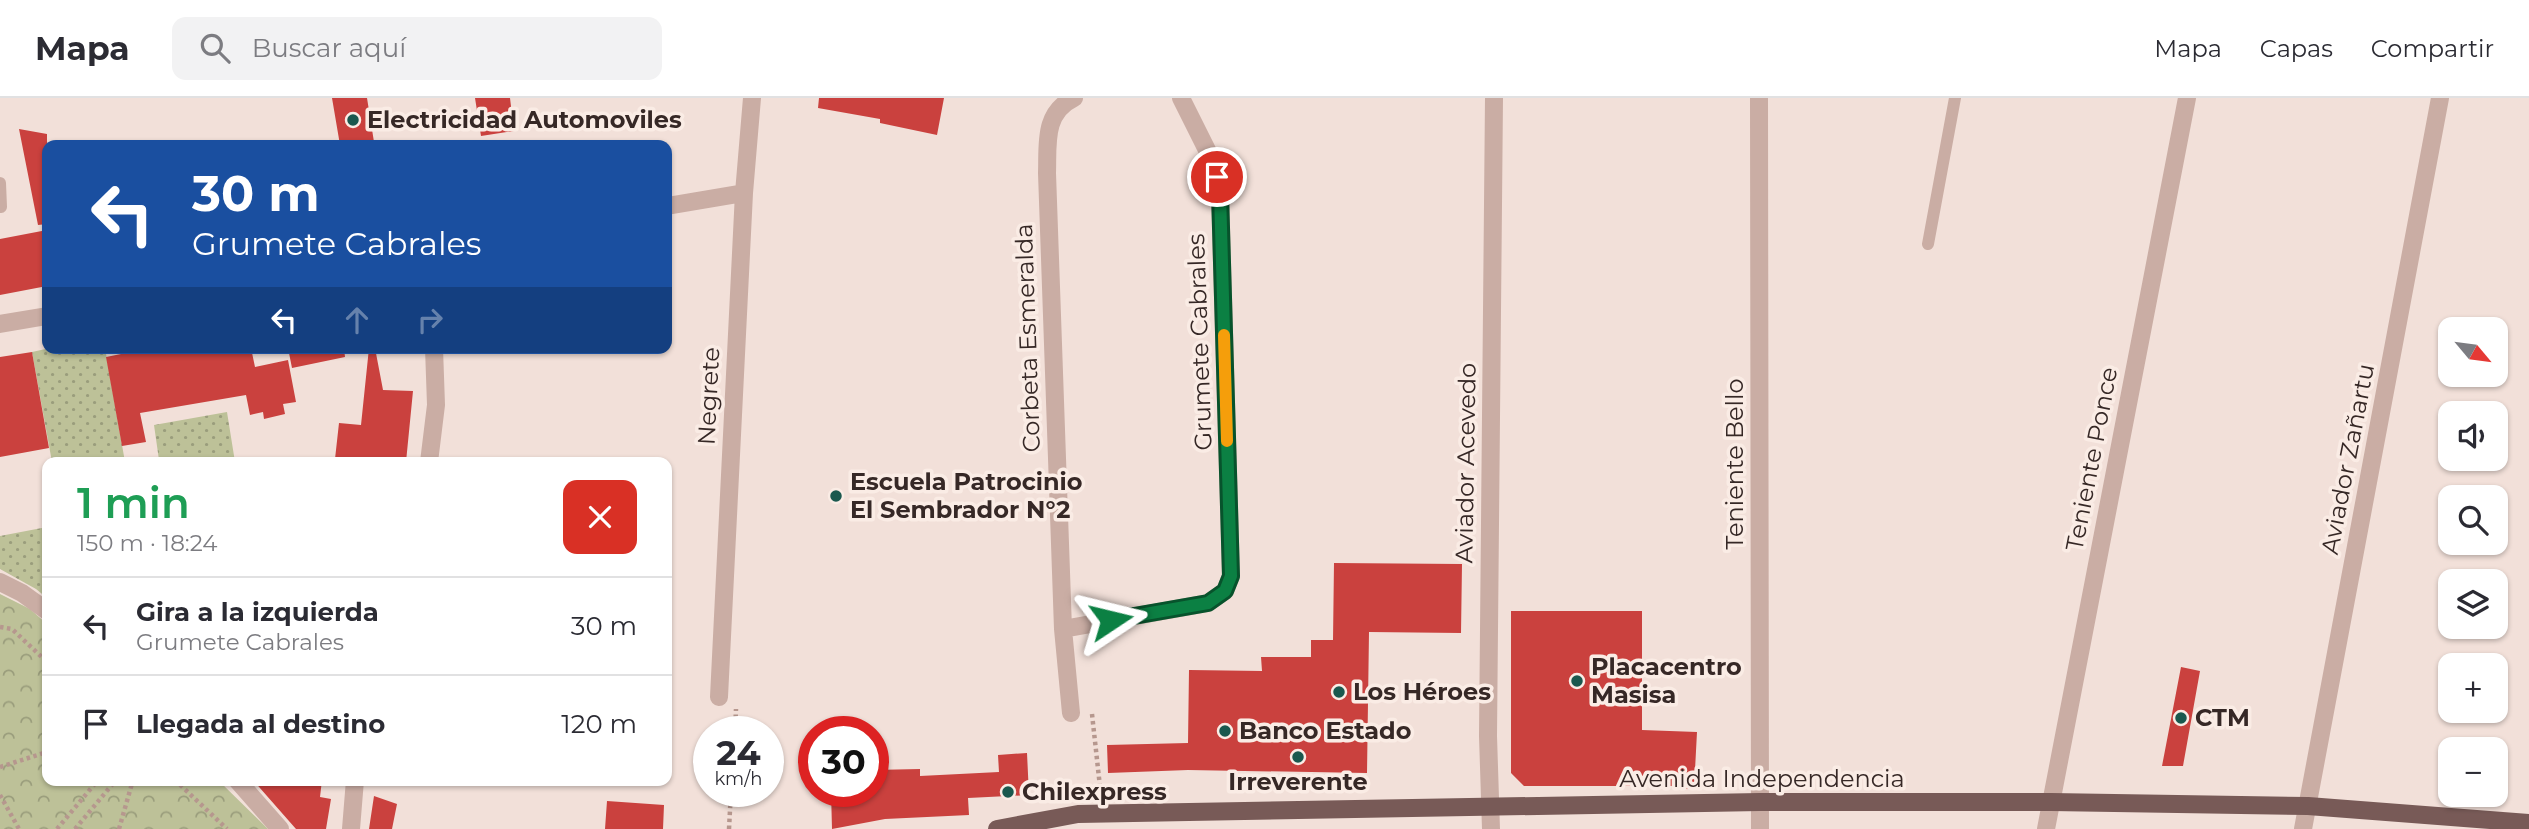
<!DOCTYPE html>
<html lang="es">
<meta charset="utf-8">
<style>
:root{--surface:#fff;--page:#f2f2f3;--text:#2b2b33;--muted:#7c7c81;--line:#e1e1e2}
body{margin:0;font-family:Montserrat,sans-serif;background:var(--page);color:var(--text);height:100vh;display:flex;flex-direction:column;font-size:26px;white-space:nowrap}
*{box-sizing:border-box;margin:0}
p{font-size:23px;color:var(--muted)}
.icon{flex:none;width:38px;height:38px;fill:none;stroke:currentColor;stroke-width:2;stroke-linecap:round;stroke-linejoin:round}
.map{position:relative;flex:1;overflow:hidden}
.sheet{position:absolute;left:42px;top:359px;width:630px;height:329px;display:flex;flex-direction:column;background:var(--surface);border-radius:14px;box-shadow:0 2px 5px #0004}
.sheet>*{flex:none}
.banner{position:absolute;left:42px;top:42px;width:630px;height:214px;border-radius:14px;box-shadow:0 2px 5px #0004;background:#1a4fa0;color:#fff;overflow:hidden}
.needle{width:46px;rotate:119deg}
.controls{position:absolute;left:2438px;top:219px;display:grid;gap:14px}
.controls a{display:grid;place-items:center;width:70px;height:70px;border-radius:14px;background:var(--surface);box-shadow:0 2px 5px #0004;font-size:35px}
.speed{position:absolute;left:693px;top:618px;display:flex;gap:14px;font-size:35px;font-weight:700;text-align:center}
.speed>*{display:grid;place-content:center;width:91px;height:91px;border-radius:50%;background:var(--surface);box-shadow:0 2px 5px #0004;line-height:1}
.speed small{font-size:18px;font-weight:400}
.speed .limit{border:10px solid #d22;background:#fff;color:#111}
.pin{position:absolute;display:grid;place-items:center;width:60px;height:60px;color:#fff;margin:-30px;border:4px solid #fff;border-radius:50%;box-shadow:0 2px 7px #0007}
.me{position:absolute;width:77px;margin:-38px;rotate:80deg;stroke-linejoin:round;filter:drop-shadow(0 0 5px #0008)}
.turn{display:flex;align-items:center;gap:24px;height:147px;padding:0 35px;font-size:32px}
.turn .icon{width:91px;height:91px;stroke-width:2.5}
.turn b{display:block;font-size:49px;line-height:60px}
.lanes{display:flex;align-items:center;height:66px;padding:0 35px;background:#0003;justify-content:center;gap:35px;direction:ltr}
.lanes .off{opacity:.35}
.round{display:grid;place-items:center;flex:none;width:74px;height:74px;border-radius:14px;background:var(--page)}
.summary{display:flex;align-items:center;justify-content:space-between;height:119px;padding:0 35px}
h1{font-size:42px;font-weight:600;line-height:52px;color:#1e9e55}
ul{padding:0;list-style:none}
li{display:flex;align-items:center;gap:21px;height:98px;padding:0 35px;border-top:2px solid var(--line)}
li div{flex:1}
li b{display:block;font-size:26px}
li em{font-style:normal}
header{display:flex;align-items:center;gap:42px;box-sizing:border-box;height:98px;padding:0 35px;background:var(--surface);border-bottom:2px solid var(--line)}
header strong{font-size:33px}
nav{display:flex;gap:38px;margin-inline-start:auto;font-size:24px}
.search{width:490px;height:63px;background:var(--page);display:flex;align-items:center;gap:18px;box-sizing:border-box;padding:0 24px;border-radius:14px;color:var(--muted);font-size:26px}
.map>svg:first-child{display:block}
</style>
<header>
<strong>Mapa</strong>
<div class="search"><svg class="icon" aria-label="search" viewBox="0 0 24 24"><circle cx="10" cy="10" r="6"/><path d="M15 15l6 6"/></svg>Buscar aquí</div>
<nav><a>Mapa</a><a>Capas</a><a>Compartir</a></nav>
</header>
<div class="map">
<svg width="2529" height="731" viewBox="0 0 2529 731">
<defs>
<pattern id="grass-dots" width="8" height="8" patternUnits="userSpaceOnUse" patternTransform="scale(1.75)"><rect width="8" height="8" fill="#bdc198"/><path d="M2 2h.1M6 6h.1" fill="none" stroke="#9a9d7c" stroke-width="1.8" stroke-linecap="round"/></pattern>
<pattern id="forest-crowns" width="20" height="18" patternUnits="userSpaceOnUse" patternTransform="scale(1.75)"><rect width="20" height="18" fill="#bdc198"/><path d="M2 6a3 3 0 1 1 6 0M12 15a3 3 0 1 1 6 0" fill="none" stroke="#9a9d7c"/></pattern>
</defs>
<rect width="100%" height="100%" fill="#f2e0d9"/>
<!-- grass -->
<path fill="url(#grass-dots)" d="M50 250H105L125 364H52L32 254Z
M227 314 235 364H149L159 362 154 327Z
M47 429V500L36 491 0 471V438Z"/>
<!-- forest -->
<path fill="url(#forest-crowns)" d="M0 496 30 511 47 526V682L219 683 268 731H0Z"/>
<!-- building -->
<path fill="#ca413e" d="M332 0H367L374 44 340 47Z
M475 0H510L514 33 481 38Z
M819 0H944L937 37 880 25V21L818 10Z
M19 31 47 36V126L38 127Z
M47 132V188L0 197V141Z
M140 250H251L255 269 288 262 296 304 283 306 285 316 264 321 263 314 250 317 246 297 140 315 146 344 122 348 106 259 141 252Z
M288 250H344L345 259 292 270Z
M369 250H375L383 292 413 293 406 364H338L339 361H335L339 325 361 327Z
M32 254 49 350 0 359V259Z
M1334 465 1462 466 1461 535 1369 534 1367 675 1188 672 1108 675 1107 647 1188 645 1189 572 1262 573 1261 559H1311V542H1333Z
M1511 513H1642V632L1697 634 1694 691H1675V688H1524L1511 675Z
M2181 569 2200 573 2183 668H2162Z
M1027 655 1029 697 968 700 969 717 885 721 832 731 831 693H873V672L920 671V678L999 674 998 657Z
M253 682H322L320 699 331 701 326 731H296Z
M374 698 397 706 392 731H369Z
M607 703 664 707 663 731H605Z"/>
<g fill="none" stroke-linecap="round" stroke-linejoin="round">
<!-- path -->
<path stroke="#b6978e" stroke-width="4.5" stroke-dasharray="3.5 3.5" stroke-linecap="butt" d="M0 529 12 531 47 564
M1092 616 1101 698
M735 634 736 611
M0 669 47 654
M175 682 227 731
M0 697 19 731
M57 731 98 682
M75 731 116 682
M119 731 133 682
M729 731 731 693"/>
<!-- service -->
<path stroke="#caada4" stroke-width="12" d="M0 85 1 109
M1928 146 1955 0"/>
<!-- minor -->
<path stroke="#caada4" stroke-width="18" d="M1759 0 1760 731
M667 108 744 95
M0 226 47 218
M429 364 436 307 434 250
M0 484 22 495 47 513
M1063 531 1208 505 1225 493 1231 478 1220 95 1212 62 1181 0
M719 599 744 95 752 0
M1071 615 1063 531 1047 75C1048 46 1043 15 1074 0
M237 682 280 731
M351 731 355 682
M1491 731 1488 638 1494 0
M2303 731 2440 0"/>
<!-- tertiary -->
<path stroke="#caada4" stroke-width="18" d="M2046 731 2187 0"/>
<!-- primary -->
<path stroke="#785a57" stroke-width="18" d="M997 731 1078 716 1760 704H2051L2308 708 2529 725"/>
</g>
<g fill="none" stroke-linecap="round" stroke-linejoin="round">
<!-- route casing -->
<g stroke="#07532c" stroke-width="18">
<path id="route" d="M1111 522 1208 505 1225 493 1231 478 1220 95 1217 79"/>
</g>
<!-- route -->
<use href="#route" stroke="#0b8043" stroke-width="12"/>
<!-- slow -->
<path stroke="#f59e0b" stroke-width="12" d="M1224 237 1227 343"/>
</g>
<!-- markers -->
<g fill="#1a584e" stroke="#faece5" stroke-width="2.5">
<circle cx="353" cy="22" r="7"/>
<circle cx="836" cy="398" r="7"/>
<circle cx="1577" cy="583" r="7"/>
<circle cx="1339" cy="594" r="7"/>
<circle cx="2181" cy="620" r="7"/>
<circle cx="1225" cy="633" r="7"/>
<circle cx="1298" cy="659" r="7"/>
<circle cx="1008" cy="694" r="7"/>
</g>
<g text-anchor="middle" stroke-width="7" stroke-linejoin="round" paint-order="stroke">
<!-- poi labels -->
<g font-size="24" font-weight="bold" fill="#362826" stroke="#faece5" text-anchor="start">
<text x="367" y="30">Electricidad Automoviles</text>
<text x="850" y="392">Escuela Patrocinio<tspan x="850" dy="28">El Sembrador N°2</tspan></text>
<text x="1591" y="577">Placacentro<tspan x="1591" dy="28">Masisa</tspan></text>
<text x="1353" y="602">Los Héroes</text>
<text x="2195" y="628">CTM</text>
<text x="1239" y="641">Banco Estado</text>
<text x="1298" y="692" text-anchor="middle">Irreverente</text>
<text x="1022" y="702">Chilexpress</text>
</g>
<!-- street labels -->
<g font-size="24" fill="#362826" stroke="#faece5">
<text transform="translate(1028 240) rotate(-92)" y="8">Corbeta Esmeralda</text>
<text transform="translate(1200 244) rotate(-92)" y="8">Grumete Cabrales</text>
<text transform="translate(709 298) rotate(-87)" y="8">Negrete</text>
<text transform="translate(2092 361) rotate(-79)" y="8">Teniente Ponce</text>
<text transform="translate(2348 361) rotate(-79)" y="8">Aviador Zañartu</text>
<text transform="translate(1466 365) rotate(-89)" y="8">Aviador Acevedo</text>
<text transform="translate(1735 366) rotate(-90)" y="8">Teniente Bello</text>
<text x="1762" y="689">Avenida Independencia</text>
</g>
</g>
</svg>
<div class="controls">
<a><svg class="needle" viewBox="-14 -14 28 28"><path d="M0-13l5 13h-10z" fill="#e53935"/><path d="M0 13l5-13h-10z" fill="#7c7c81"/></svg></a>
<a><svg class="icon" aria-label="sound" viewBox="0 0 24 24"><path d="M4 9h4l5-4v14l-5-4H4zM17 9q2 3 0 6"/></svg></a>
<a><svg class="icon" aria-label="search" viewBox="0 0 24 24"><circle cx="10" cy="10" r="6"/><path d="M15 15l6 6"/></svg></a>
<a><svg class="icon" aria-label="layers" viewBox="0 0 24 24"><path d="M12 4l9 5-9 5-9-5zM3 14l9 5 9-5"/></svg></a>
<a>+</a>
<a>−</a>
</div>
<div class="speed"><div>24<small>km/h</small></div><div class="limit">30</div></div>
<div class="pin" style="left:1217px;top:79px;background:#d93025"><svg class="icon" aria-label="arrive" viewBox="0 0 24 24"><path d="M6 21V4h12l-3 4 3 4H6"/></svg></div>
<svg class="me" style="left:1111px;top:522px" viewBox="-20 -20 40 40"><path d="M0-17L14 15 0 8-14 15z" fill="#0b8043" stroke="#fff" stroke-width="4"/></svg>
<div class="banner">
<div class="turn"><svg class="icon" aria-label="left" viewBox="0 0 24 24"><path d="M17 20v-9H6M10 6l-5 5 5 5"/></svg><div><b>30 m</b>Grumete Cabrales</div></div>
<div class="lanes"><svg class="icon" aria-label="left" viewBox="0 0 24 24"><path d="M17 20v-9H6M10 6l-5 5 5 5"/></svg><svg class="icon off" aria-label="ahead" viewBox="0 0 24 24"><path d="M12 20V5M6 11l6-6 6 6"/></svg><svg class="icon off" aria-label="right" viewBox="0 0 24 24"><path d="M7 20v-9h11M14 6l5 5-5 5"/></svg></div>
</div>
<section class="sheet">
<div class="summary"><div><h1>1 min</h1><p>150 m · 18:24</p></div><a class="round" style="background:#d93025;color:#fff"><svg class="icon" aria-label="close" viewBox="0 0 24 24"><path d="M6 6l12 12M18 6L6 18"/></svg></a></div>
<ul>
<li><svg class="icon" aria-label="left" viewBox="0 0 24 24"><path d="M17 20v-9H6M10 6l-5 5 5 5"/></svg><div><b>Gira a la izquierda</b><p>Grumete Cabrales</p></div><em>30 m</em></li>
<li><svg class="icon" aria-label="arrive" viewBox="0 0 24 24"><path d="M6 21V4h12l-3 4 3 4H6"/></svg><div><b>Llegada al destino</b></div><em>120 m</em></li>
</ul>
</section>
</div>
